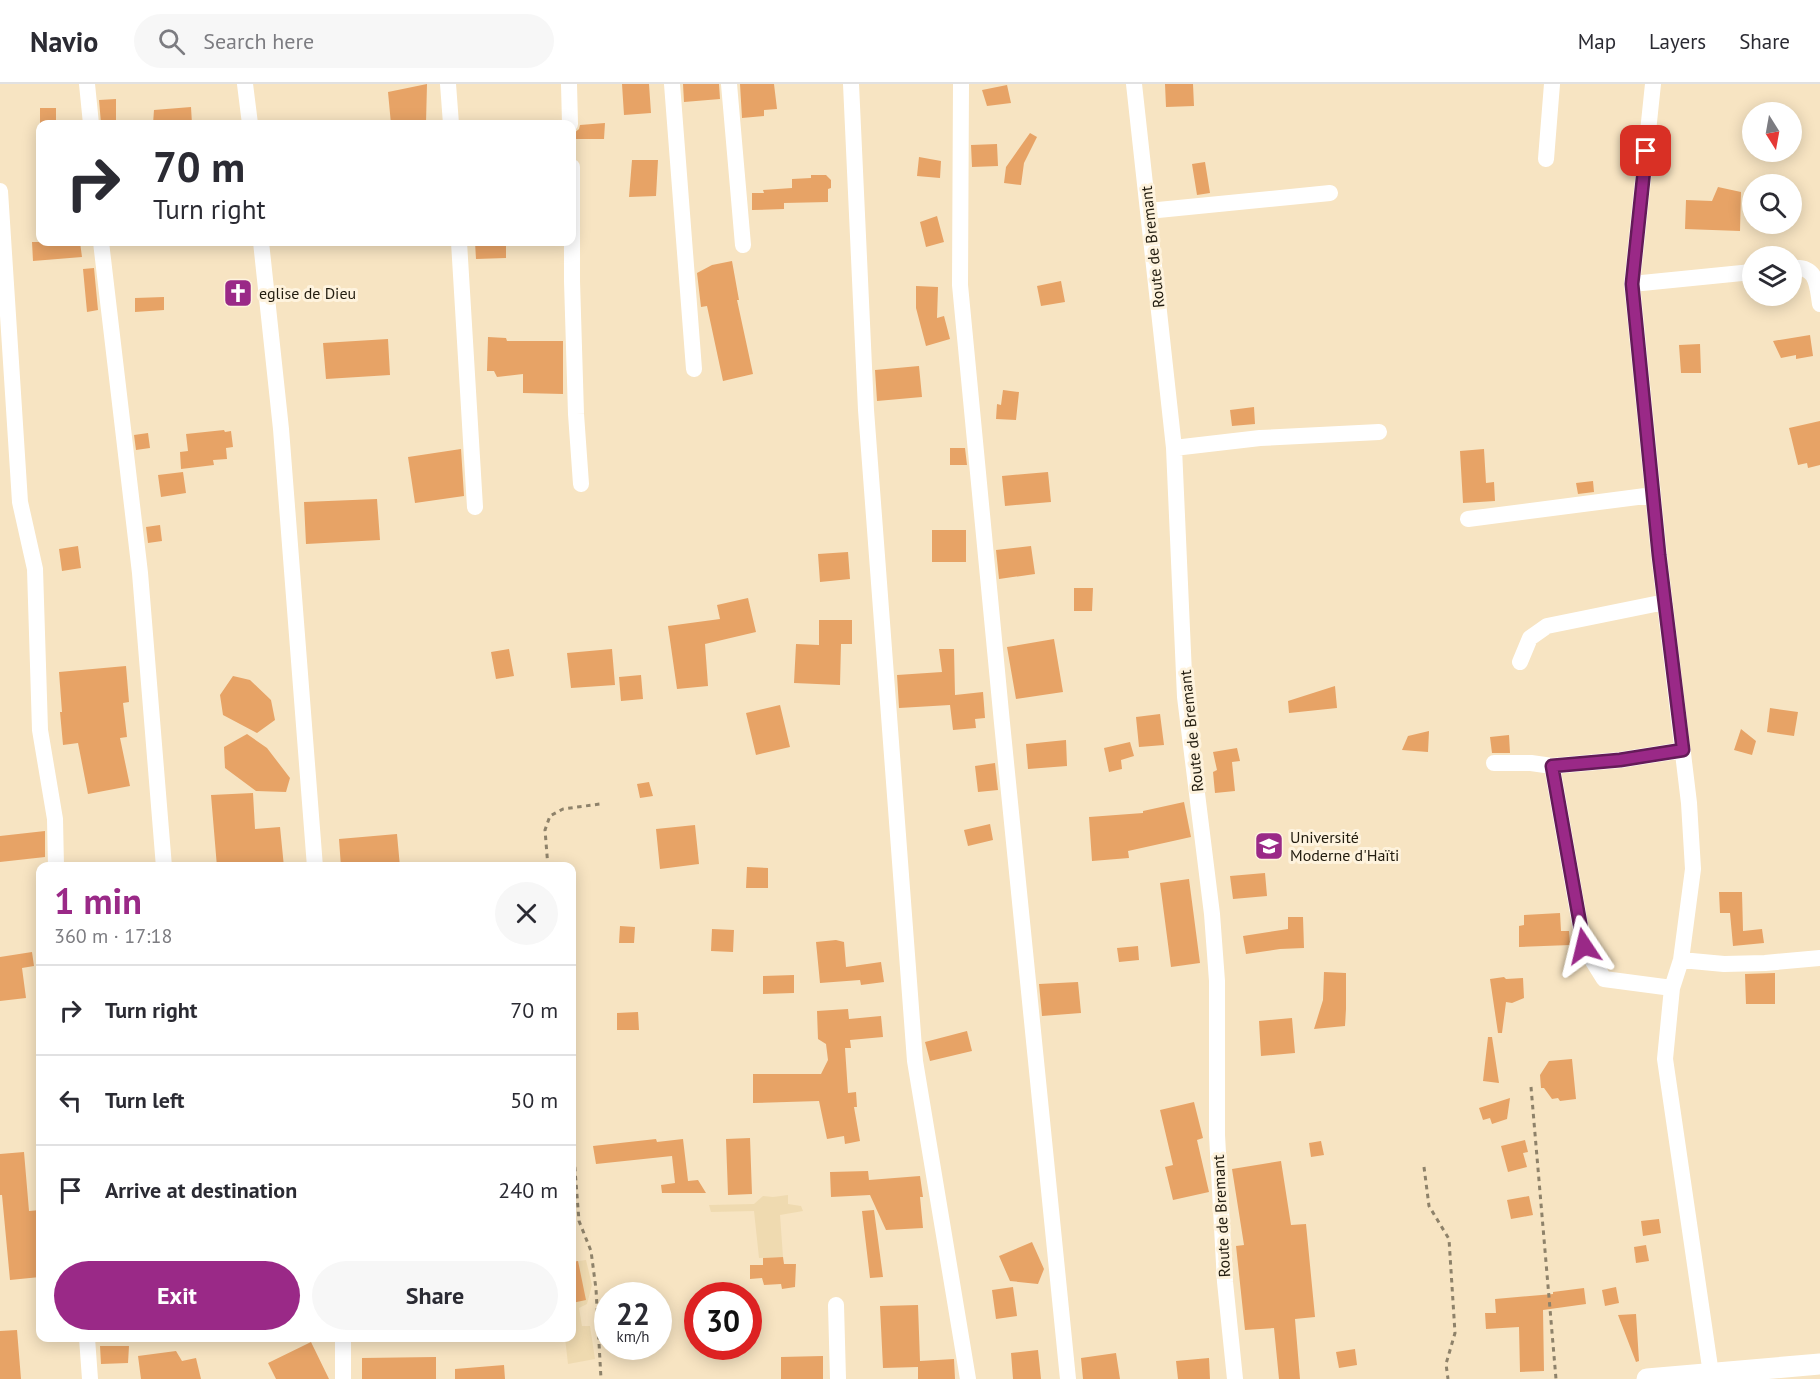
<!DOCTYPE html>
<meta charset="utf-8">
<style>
:root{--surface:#fff;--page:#f7f7f7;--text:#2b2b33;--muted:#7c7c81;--line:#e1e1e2;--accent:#9a2987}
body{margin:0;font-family:"PT Sans",sans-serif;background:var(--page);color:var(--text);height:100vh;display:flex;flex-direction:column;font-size:22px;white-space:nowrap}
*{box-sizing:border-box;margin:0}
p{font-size:20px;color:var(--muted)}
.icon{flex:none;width:33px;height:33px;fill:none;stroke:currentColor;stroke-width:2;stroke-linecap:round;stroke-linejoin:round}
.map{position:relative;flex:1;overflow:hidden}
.sheet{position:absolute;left:36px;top:778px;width:540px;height:480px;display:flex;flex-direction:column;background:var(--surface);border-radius:12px;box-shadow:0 3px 15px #0003}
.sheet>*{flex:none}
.guide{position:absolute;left:36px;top:36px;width:540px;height:126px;border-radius:12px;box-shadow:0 3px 15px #0003;background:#fff;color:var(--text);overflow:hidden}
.needle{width:39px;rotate:169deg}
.controls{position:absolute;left:1742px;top:18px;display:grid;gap:12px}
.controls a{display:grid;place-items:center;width:60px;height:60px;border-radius:50%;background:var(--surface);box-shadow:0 3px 15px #0003;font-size:30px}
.speed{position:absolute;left:594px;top:1198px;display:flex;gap:12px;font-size:30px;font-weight:700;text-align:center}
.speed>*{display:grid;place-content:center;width:78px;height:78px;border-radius:50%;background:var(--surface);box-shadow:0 3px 15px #0003;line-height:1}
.speed small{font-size:15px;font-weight:400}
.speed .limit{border:9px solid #d22;background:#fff;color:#111}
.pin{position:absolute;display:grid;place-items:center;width:51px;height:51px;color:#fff;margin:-26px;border-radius:12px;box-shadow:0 3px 9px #0006}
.me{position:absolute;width:66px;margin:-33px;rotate:350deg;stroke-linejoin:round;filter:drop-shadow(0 0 4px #0008)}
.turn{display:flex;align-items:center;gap:21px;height:126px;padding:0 18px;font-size:27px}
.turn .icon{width:78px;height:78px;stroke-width:2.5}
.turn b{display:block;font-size:42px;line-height:51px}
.round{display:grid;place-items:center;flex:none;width:63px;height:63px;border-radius:32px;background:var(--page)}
.overview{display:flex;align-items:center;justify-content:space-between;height:102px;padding:0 18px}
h1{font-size:36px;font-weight:700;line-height:45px;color:var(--accent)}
.cta{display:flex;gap:12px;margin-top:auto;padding:12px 18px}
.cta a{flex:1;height:69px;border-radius:36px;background:var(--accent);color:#fff;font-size:24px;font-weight:700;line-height:69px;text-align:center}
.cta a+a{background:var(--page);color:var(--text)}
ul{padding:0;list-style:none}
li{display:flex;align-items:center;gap:18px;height:90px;padding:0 18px;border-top:2px solid var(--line)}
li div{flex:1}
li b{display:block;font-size:22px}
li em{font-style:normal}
header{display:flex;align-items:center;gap:36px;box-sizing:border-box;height:84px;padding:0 30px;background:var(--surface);border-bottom:2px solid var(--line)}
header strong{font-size:28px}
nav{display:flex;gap:33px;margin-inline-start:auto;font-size:21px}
.search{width:420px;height:54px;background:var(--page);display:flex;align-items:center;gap:15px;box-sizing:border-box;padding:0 21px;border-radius:33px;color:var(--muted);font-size:22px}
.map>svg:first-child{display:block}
</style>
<header>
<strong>Navio</strong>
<div class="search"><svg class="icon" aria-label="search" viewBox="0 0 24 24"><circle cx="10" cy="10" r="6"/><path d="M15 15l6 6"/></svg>Search here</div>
<nav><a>Map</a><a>Layers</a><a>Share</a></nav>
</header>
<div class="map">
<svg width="1820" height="1295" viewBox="0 0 1820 1295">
<rect width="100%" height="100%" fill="#f7e4c2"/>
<!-- built -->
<path fill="#efdab0" d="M788 1111V1120L801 1122 803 1127 780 1131 783 1173 759 1174 754 1127 711 1128 709 1121 754 1120 763 1112 773 1113Z
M586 1176 592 1201 587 1220 579 1224 582 1242H590L595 1275 568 1280 565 1254H572V1178Z"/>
<!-- building -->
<path fill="#e7a366" d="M427 0 426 39 391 40 388 8Z
M622 0H649L651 29 624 31Z
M683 0H719L720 15 684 18Z
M740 0H774L777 25 764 26V32L742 34Z
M1165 0H1193L1194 22 1166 23Z
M1007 1 1011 19 987 22 982 6Z
M116 15V38L101 39 99 16Z
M191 23 192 40H153L154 26Z
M40 24H56V39H40Z
M605 39 604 55H574L573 50 579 45 580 41Z
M1030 49 1037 53 1024 79 1021 101 1004 99 1006 83Z
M997 60 998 82 972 83 971 61Z
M919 73 941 77 940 94 917 92Z
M632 76H658L656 112 629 113Z
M1205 78 1210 109 1197 111 1192 80Z
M811 91H826L831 96V104L828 105V118L784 119V125L752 126V109H764L763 106 792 104V95L811 94Z
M1718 103 1741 108 1740 147 1685 145 1686 116 1712 117Z
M937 132 944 158 926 163 920 138Z
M32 158H80L82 173 33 177Z
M475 158H506V174L476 175Z
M732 177 739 216H737L753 290 723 297 707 222 701 223 697 189 712 181Z
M94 184 98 226 87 228 83 185Z
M1061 197 1065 218 1041 222 1037 202Z
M916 202 938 203 937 234 944 232 950 255 926 262 916 224Z
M164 213V226L135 228V214Z
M1810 251 1813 272 1796 275V271L1781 274 1773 257Z
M488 253 506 254 507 257H563V310L523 309V290L497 293 494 287H487Z
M388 255 390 291 326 295 323 259Z
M1700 260 1701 289H1681L1679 261Z
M919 282 922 313 877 317 875 286Z
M1003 306 1019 308 1016 336 996 335 997 320 1001 321Z
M1254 323 1255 340 1232 342 1230 326Z
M1820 337V381L1808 384 1807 379 1798 381 1789 344Z
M224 346 225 348 231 347 233 363 226 364 227 375 213 376 214 381 181 385 180 368 188 367 186 350Z
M148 349 150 364 136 366 134 351Z
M950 364H965L967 381H950Z
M461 365 464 412 415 419 408 373Z
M1484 365 1486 399 1494 398 1495 417 1463 419 1460 367Z
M183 388 186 409 161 413 158 391Z
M1048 388 1051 418 1005 422 1002 392Z
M1593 397 1594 408 1578 410 1576 399Z
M377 415 380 456 306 460 304 418Z
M160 441 162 457 148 459 146 443Z
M932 446H966V478H932Z
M78 462 81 484 62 487 59 465Z
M1031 462 1035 490 999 495 996 466Z
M848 468 850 495 820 498 818 470Z
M1074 504H1093L1092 527H1074Z
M748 514 756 548 705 560 708 602 677 605 668 542 720 535 717 521Z
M819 536H852V560H841L840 601 794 599 796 560 819 561Z
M1054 555 1063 608 1016 615 1007 563Z
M509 565 514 592 496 595 491 568Z
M612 565 615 601 571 604 567 569Z
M939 565H954L955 611 983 608 985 634 975 635 976 644 953 646 950 621 899 624 897 591 942 588Z
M126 582 129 618 123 619 127 653 120 654 130 702 88 710 78 659 63 661 60 628H62L59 588Z
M641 591 643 615 621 617 619 593Z
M233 592 250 596 271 616 275 636 257 649 223 631 220 611Z
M1335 602 1337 624 1289 629 1288 617Z
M780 621 790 663 756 671 746 629Z
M1770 624 1798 628 1794 652 1767 648Z
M1160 630 1164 661 1139 663 1136 633Z
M1741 645 1756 657 1752 671 1734 666Z
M1429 647 1428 668 1402 666 1408 652Z
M247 650 267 664 290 694 286 708 256 707 225 684 224 663Z
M1509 651 1510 669H1492L1490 653Z
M1066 656 1067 682 1028 685 1026 660Z
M1130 658 1134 672 1121 676 1122 685 1109 688 1104 664Z
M1237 664 1240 677 1232 678 1235 707 1215 709 1213 688 1217 686 1213 668Z
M995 679 998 706 978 708 975 682Z
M649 698 653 712 640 714 637 700Z
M253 709 255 745 280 743 284 783H217L211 711Z
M1184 718 1191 753 1128 767 1129 774 1092 777 1089 733 1143 729V727Z
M990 740 993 756 968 762 964 746Z
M695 741 699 780 660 785 656 745Z
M45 747V773L0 778V752Z
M397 750 400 783H341L339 755Z
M747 783 768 784V804H746Z
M1265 789 1267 812 1233 815 1230 792Z
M1189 795 1200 879 1171 883 1160 799Z
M1719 808H1742L1743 847 1762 845 1764 859 1733 862 1730 829H1720Z
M1560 829 1561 847H1569L1570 861 1519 863V842L1524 841V831Z
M1288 833H1303L1304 864 1280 865 1246 870 1243 852 1288 845Z
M620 842 635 843 634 859H619Z
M712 845 734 846 733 868 711 867Z
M836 856 844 858 846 883 881 878 884 898 861 901 860 896 820 899 816 858Z
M1138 862 1139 876 1119 878 1117 864Z
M32 868 34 882 22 884 26 914 0 917V873Z
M1324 888 1346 889V925L1345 942 1314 945 1323 916Z
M1775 889V920H1746L1745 890Z
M794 891V909L763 910V892Z
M1504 893 1506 895 1523 894 1524 914 1512 919 1506 918 1502 949H1498L1490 895Z
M1078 898 1081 929 1042 932 1039 900Z
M848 925 849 935 881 932 883 953 850 956 851 964H845L848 1009 856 1008 857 1023H854L860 1057 845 1060 844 1052 827 1055 819 1017 753 1019V990H821L828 976 826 960 818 955 817 927Z
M638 928 639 946H617V929Z
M1292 934 1295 969 1261 972 1259 937Z
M967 947 972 967 930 977 925 958Z
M1488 953H1492L1499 999 1483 997Z
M1572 975 1576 1015 1560 1017 1558 1014 1552 1015 1544 1004H1541L1540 991 1549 977Z
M1510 1014 1507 1035 1492 1040 1490 1034 1483 1036 1479 1024Z
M1194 1018 1203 1054 1197 1056 1209 1108 1173 1116 1165 1083 1173 1081 1160 1026Z
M750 1054 752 1110 728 1111 726 1055Z
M656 1055 657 1058 683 1055 688 1097 698 1096 706 1109H662L661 1101 675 1099 672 1072 596 1080 593 1062Z
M1525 1056 1528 1068 1523 1069 1527 1083 1508 1088 1501 1062Z
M1321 1057 1324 1071 1311 1073 1309 1059Z
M24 1068 29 1127 40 1126V1193L10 1196 2 1111H0V1070Z
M1281 1077 1291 1141 1306 1140 1315 1233 1295 1235 1300 1295H1279L1274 1244 1245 1246 1236 1162 1244 1161 1232 1085Z
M868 1087 869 1096 920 1092 923 1113H920L923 1144 886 1146 870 1111 831 1113 830 1088Z
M1529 1112 1533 1131 1511 1135 1507 1116Z
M874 1126 883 1193 870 1194 862 1127Z
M1659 1135 1661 1149 1643 1152 1641 1137Z
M1032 1158 1044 1185 1038 1200 1010 1197 999 1172Z
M1646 1161 1649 1177 1636 1179 1634 1163Z
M783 1173 784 1180H796L795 1203 782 1205 781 1200 764 1201 762 1194 750 1195V1181H763V1174Z
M578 1177 586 1216 572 1219V1178Z
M1013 1203 1017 1232 996 1235 992 1206Z
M1616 1203 1619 1219 1605 1222 1602 1206Z
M1584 1204 1586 1220 1543 1226 1544 1287 1520 1288 1519 1243 1486 1245 1485 1229H1496L1495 1215 1553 1210V1208Z
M918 1221 920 1277 954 1275 955 1295H918V1283L883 1284 880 1222Z
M1636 1230 1639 1277 1636 1278 1618 1231Z
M17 1246 21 1295H0V1247Z
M311 1258 329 1295H276L268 1279Z
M100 1262H129L128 1279 101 1280Z
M1355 1265 1357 1281 1339 1284 1336 1268Z
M1038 1266 1041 1295H1013L1011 1269Z
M176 1267 182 1277 196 1274 201 1295H141L138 1272Z
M1116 1269 1120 1295H1083L1081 1274Z
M823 1272V1295H781V1273Z
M436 1273V1295H362V1274Z
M1209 1274 1210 1295H1178L1176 1277Z
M504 1281 505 1295H455V1285Z"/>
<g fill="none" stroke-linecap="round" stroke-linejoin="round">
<!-- path -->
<path stroke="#8e826a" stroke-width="3" stroke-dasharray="4.5 4.5" stroke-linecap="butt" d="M548 783 545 746 550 732 563 725 600 720
M1531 1003 1556 1295
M572 1047 579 1137 591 1167 596 1205 601 1295
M1424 1083 1429 1122 1449 1155 1455 1249 1446 1280 1448 1295"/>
<!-- minor -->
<path stroke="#fff" stroke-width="16" d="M87 0 91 40
M245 0 250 40
M448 0 451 40
M569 0 570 40
M672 0 694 285
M729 0 743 161
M851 0 866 326 915 977 968 1295
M961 0 960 201 1002 639 1068 1295
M1134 0 1174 364 1185 613 1212 830 1217 897V1051L1225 1198 1235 1295
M1653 0 1632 200 1659 471 1689 719 1693 785 1681 876 1672 904 1665 975 1711 1290
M1546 75 1552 0
M572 83V197L576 330 581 400
M0 107 20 418 35 485 40 646 55 735 56 783
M1148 127 1330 109
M101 158 140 489 164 783
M261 158 281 345 315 783
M459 158 475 423
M1791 184C1817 181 1817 200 1820 220
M1632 200 1752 188
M1174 364 1260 354 1379 348
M1468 435 1653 411
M1520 578 1530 554 1547 542 1665 518
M1494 679H1531L1552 682 1584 863 1604 895 1672 904
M1552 682 1620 676 1683 666
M1681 876 1724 880 1765 879 1820 874
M836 1221 838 1295
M87 1254 90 1295
M343 1254V1295"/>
<!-- major -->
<path stroke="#fff" stroke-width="21" d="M1647 1295 1820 1280"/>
</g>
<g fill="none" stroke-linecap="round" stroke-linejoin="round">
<!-- route casing -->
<g stroke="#641b58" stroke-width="15">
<path id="route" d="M1584 862 1552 682 1620 676 1683 666 1659 471 1632 200 1646 67"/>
</g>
<!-- route -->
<use href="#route" stroke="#9a2987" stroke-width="10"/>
</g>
<!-- icons -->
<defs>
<g id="church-square" transform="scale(1.5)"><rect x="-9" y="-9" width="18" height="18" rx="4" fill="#9a2987" stroke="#fef3de"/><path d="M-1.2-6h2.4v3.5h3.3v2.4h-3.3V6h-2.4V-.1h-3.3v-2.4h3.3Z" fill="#fff"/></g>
<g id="university-square" transform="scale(1.5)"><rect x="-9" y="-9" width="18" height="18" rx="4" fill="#9a2987" stroke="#fef3de"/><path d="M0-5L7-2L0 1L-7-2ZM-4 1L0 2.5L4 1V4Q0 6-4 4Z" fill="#fff"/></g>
</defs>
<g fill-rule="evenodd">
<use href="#church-square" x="238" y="209"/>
<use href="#university-square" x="1269" y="762"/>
</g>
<g text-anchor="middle" stroke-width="6" stroke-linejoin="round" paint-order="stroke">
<!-- street labels -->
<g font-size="16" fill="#221c0f" stroke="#fef3de">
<text transform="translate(1152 163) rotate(-96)" y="6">Route de Bremant</text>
<text transform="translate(1191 647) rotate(-96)" y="6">Route de Bremant</text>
<text transform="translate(1221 1132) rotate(-93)" y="6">Route de Bremant</text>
</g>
<!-- poi labels -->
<g font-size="16" fill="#221c0f" stroke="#fef3de" text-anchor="start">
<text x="259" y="215">eglise de Dieu</text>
<text x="1290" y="759">Université<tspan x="1290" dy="18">Moderne d'Haïti</tspan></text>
</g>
</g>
</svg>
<div class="controls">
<a><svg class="needle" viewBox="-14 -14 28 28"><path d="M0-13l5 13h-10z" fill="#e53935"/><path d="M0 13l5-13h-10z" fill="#7c7c81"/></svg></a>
<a><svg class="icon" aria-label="search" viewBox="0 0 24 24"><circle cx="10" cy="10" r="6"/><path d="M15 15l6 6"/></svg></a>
<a><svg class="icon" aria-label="layers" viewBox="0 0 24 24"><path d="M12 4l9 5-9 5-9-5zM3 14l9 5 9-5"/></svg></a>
</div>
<div class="speed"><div>22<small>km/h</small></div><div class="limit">30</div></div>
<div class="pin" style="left:1646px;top:67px;background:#d93025"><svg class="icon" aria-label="arrive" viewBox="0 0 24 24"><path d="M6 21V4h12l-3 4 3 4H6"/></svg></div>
<svg class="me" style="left:1584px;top:862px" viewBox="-20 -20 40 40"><path d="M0-17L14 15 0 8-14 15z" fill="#9a2987" stroke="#fff" stroke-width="4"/></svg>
<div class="guide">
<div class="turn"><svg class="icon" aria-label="right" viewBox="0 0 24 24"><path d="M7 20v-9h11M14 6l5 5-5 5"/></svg><div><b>70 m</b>Turn right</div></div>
</div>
<section class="sheet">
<div class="overview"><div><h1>1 min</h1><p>360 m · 17:18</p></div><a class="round"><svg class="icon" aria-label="close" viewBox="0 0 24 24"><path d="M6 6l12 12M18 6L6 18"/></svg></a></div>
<ul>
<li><svg class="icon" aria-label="right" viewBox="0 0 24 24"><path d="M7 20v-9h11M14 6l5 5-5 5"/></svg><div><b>Turn right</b></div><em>70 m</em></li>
<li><svg class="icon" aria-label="left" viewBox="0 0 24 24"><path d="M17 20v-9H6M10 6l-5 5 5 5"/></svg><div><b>Turn left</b></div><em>50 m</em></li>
<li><svg class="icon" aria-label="arrive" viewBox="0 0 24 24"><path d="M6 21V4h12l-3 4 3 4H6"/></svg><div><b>Arrive at destination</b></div><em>240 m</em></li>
</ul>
<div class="cta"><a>Exit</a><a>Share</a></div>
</section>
</div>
